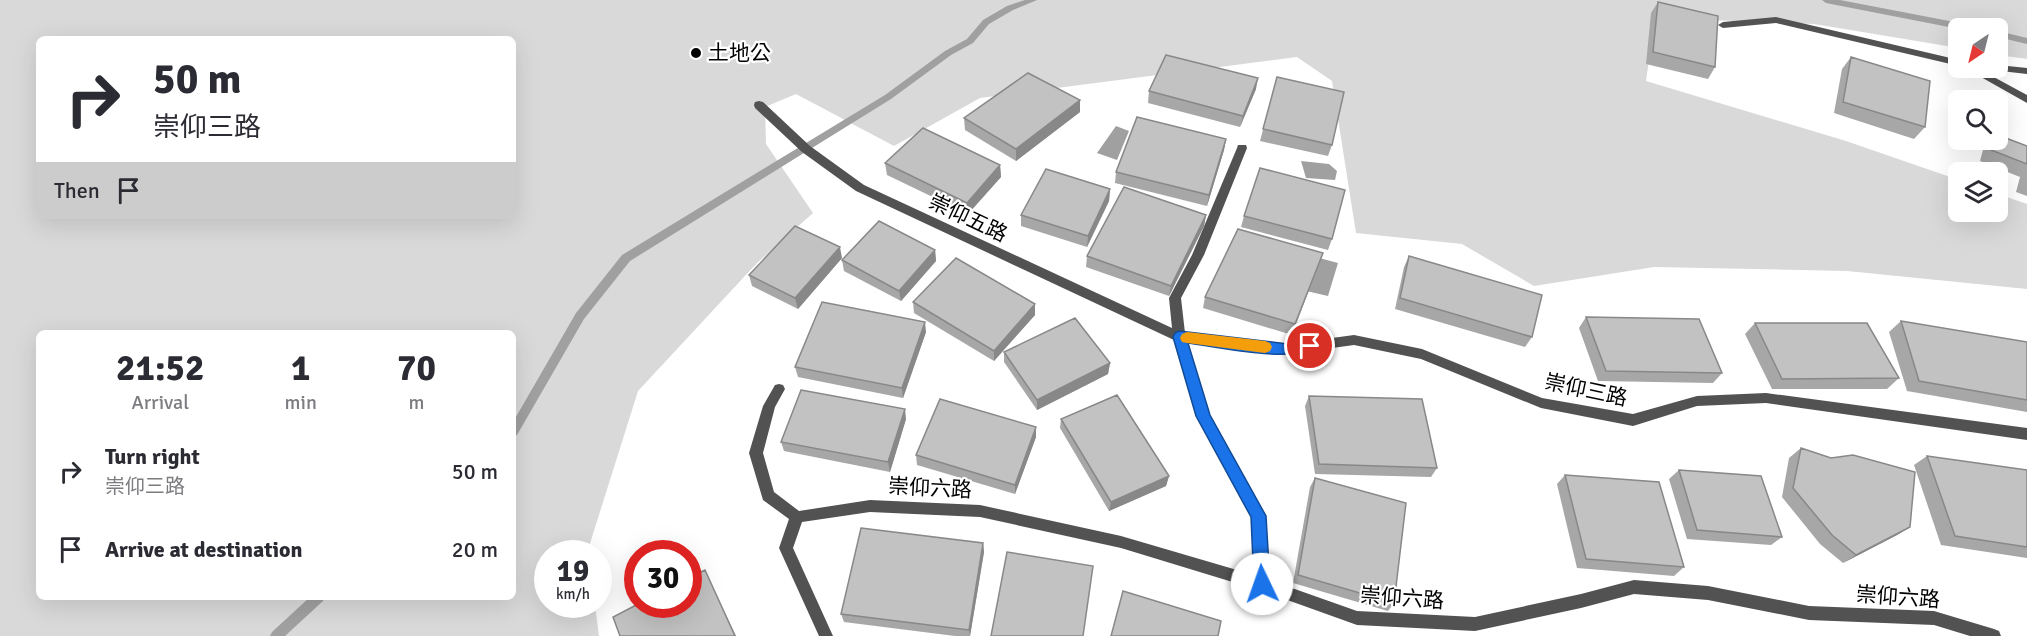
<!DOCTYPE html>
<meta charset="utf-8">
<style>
:root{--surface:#fff;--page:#f7f7f7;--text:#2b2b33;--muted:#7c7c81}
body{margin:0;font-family:Signika,"Noto Sans TC",sans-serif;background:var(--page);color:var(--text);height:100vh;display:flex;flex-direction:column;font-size:22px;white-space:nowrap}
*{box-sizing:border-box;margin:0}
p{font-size:20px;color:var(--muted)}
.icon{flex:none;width:33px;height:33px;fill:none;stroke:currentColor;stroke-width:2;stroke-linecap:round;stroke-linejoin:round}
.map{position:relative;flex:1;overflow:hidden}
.drawer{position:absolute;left:36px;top:330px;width:480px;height:270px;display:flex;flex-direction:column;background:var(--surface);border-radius:9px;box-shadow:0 6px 24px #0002}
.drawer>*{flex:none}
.guide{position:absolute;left:36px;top:36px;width:480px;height:183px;border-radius:9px;box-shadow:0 6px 24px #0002;background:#fff;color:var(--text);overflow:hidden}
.needle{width:39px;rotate:215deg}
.tools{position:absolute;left:1948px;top:18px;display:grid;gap:12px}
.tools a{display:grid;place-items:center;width:60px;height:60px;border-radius:9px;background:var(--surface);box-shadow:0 6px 24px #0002;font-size:30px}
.speed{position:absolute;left:534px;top:540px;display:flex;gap:12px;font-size:30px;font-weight:700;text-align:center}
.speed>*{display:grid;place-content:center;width:78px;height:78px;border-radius:50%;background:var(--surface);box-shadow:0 6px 24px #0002;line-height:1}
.speed small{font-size:15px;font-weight:400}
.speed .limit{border:9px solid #d22;background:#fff;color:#111}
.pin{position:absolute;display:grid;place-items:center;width:51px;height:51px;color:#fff;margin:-26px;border:3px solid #fff;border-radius:50%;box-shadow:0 2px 6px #0007}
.me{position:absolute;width:66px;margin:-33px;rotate:357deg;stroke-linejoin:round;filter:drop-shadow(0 0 4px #0008)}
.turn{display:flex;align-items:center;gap:21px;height:126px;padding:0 18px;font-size:27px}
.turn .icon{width:78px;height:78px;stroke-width:2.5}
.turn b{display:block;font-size:42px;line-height:51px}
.then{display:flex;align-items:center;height:57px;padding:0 18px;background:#0003;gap:12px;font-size:22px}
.eta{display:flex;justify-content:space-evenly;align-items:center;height:102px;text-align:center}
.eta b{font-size:36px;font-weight:800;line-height:42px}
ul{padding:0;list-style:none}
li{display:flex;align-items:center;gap:18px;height:78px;padding:0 18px}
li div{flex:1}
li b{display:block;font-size:22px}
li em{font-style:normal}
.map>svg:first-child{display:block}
</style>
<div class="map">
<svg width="2027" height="636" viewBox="0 0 2027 636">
<rect width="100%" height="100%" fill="#fff"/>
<!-- green -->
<path fill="#d9d9d9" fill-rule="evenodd" d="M0 0H2027V59L1998 55V28H1959V48L1814 24 1655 18 1646 81 1846 141 1959 180V212H1998V194L2027 204V289L1847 271 1654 267 1534 286 1462 244 1356 233 1332 81 1297 57 980 98 894 146 796 94 765 107 766 144 813 213 757 263 638 391 587 553 548 554V604L595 605 599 636H0ZM39 39H513V216H39ZM39 333H513V597H39Z"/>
<!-- water -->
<path fill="#a0a0a0" d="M1116 126 1129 131 1117 160 1097 153Z
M1301 161 1329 164 1337 171 1335 180 1306 178Z
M1312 256 1338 263 1328 296 1302 290Z"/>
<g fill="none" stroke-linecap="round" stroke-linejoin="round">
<!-- stream -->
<path fill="#a0a0a0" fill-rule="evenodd" d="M1025 0H1037L1013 10 989 24 973 43 951 55 891 99 630 261 584 319 517 435 513 437V422L576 313 622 255 885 95 945 51 967 39 983 20 1007 6Z
M1822 0H1840L1970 25 1974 28 1959 29 1826 3Z
M1998 31 2027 38V44L1998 37Z
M310 597H325L323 601 285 636H270L272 632Z"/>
<!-- minor -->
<path fill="#525252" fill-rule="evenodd" d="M1776 17 1959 60V66L1776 23 1723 28 1718 25 1723 22Z
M1998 65 2027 68V74L1992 70 1991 68H1998Z
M1965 68H1977L2027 95V103Z
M759 101 763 102 810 146 864 185 1172 328 1169 298 1192 255 1237 148 1238 145H1246L1247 148 1204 255 1181 298 1185 333 1288 344 1354 335 1422 349 1542 398 1633 414 1697 396 1766 393 2027 428V440L1766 403 1697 406 1633 426 1541 408 1421 359 1354 345 1288 354 1187 343 1209 415 1265 516 1269 580 1357 611 1475 617 1581 594 1634 580 1708 586 1809 606 1934 611 1994 629 1999 631 2001 636H1970L1934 625 1809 620 1708 600 1634 594 1581 608 1475 631 1357 625 1262 591 1121 548 980 517 870 512 802 522 793 548 833 636H819L779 548 789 519 763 500 749 453 763 406 775 385 779 384 783 385 785 389 775 407 763 453 774 492 799 511 870 500 980 505 1121 536 1254 575 1251 517 1197 416 1174 340 856 191 802 152 755 108 754 105 755 102Z"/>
</g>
<!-- wall -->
<path fill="#a7a7a7" d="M1658 2 1715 67 1708 79 1646 64 1651 13Z
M1851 57 1925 127 1914 139 1834 113 1842 69Z
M1277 77 1332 145 1328 156 1260 141Z
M1256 89 1240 127 1148 103 1149 91Z
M1080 112 1016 161 965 130 964 118Z
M1226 139 1224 150 1207 206 1115 183 1116 172Z
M1990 140H1998L2027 146V196L2016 192 2020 177 1980 161 1984 146Z
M885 163 1000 165 1001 177 968 214 887 175Z
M1110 189 1109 201 1087 247 1021 226V215Z
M1206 215 1204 226 1169 296 1086 267 1087 256Z
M1244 216 1332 239 1328 250 1241 227Z
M935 250 936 261 901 301 844 271 842 260Z
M1323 253 1292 335 1203 308 1205 297Z
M1409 256 1532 337 1525 347 1395 309 1404 267Z
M842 258 798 309 752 286 749 275Z
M913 302 1035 304V315L994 361 914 313Z
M1586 317 1722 373 1713 383 1598 381 1579 328Z
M1901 321 2027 342V412L1907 391 1889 332Z
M1755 323 1899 378 1887 389H1772L1745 334Z
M926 332 903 398 798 377 795 367Z
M1004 352 1110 363 1108 374 1037 410 1004 362Z
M1309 396 1437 468 1431 477 1315 474 1305 406Z
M906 419 890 472 784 451 781 442Z
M1061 419 1169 476 1166 486 1109 511 1060 428Z
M1036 437 1015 494 917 465 916 455Z
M1801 448 1910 527 1897 535 1843 563 1820 544 1782 497 1789 458Z
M1927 456 2027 470V558L1941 545 1914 465Z
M1679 470 1782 537 1771 545 1687 539 1669 479Z
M1565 475 1684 567 1674 576 1577 568 1557 484Z
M1315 478 1394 603 1388 611 1293 583 1310 487Z
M983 543 984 552 970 636H955L844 622 841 614Z"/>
<!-- shaded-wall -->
<path fill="#888" d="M1258 78 1256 89 1240 127 1243 116Z
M1080 100V112L1016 161V149Z
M1226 139 1224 150 1207 206 1209 195Z
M1000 165 1001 177 968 214 967 203Z
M1110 189 1109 201 1087 247 1088 236Z
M1206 215 1204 226 1169 296 1171 286Z
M840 247 842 258 798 309 795 298Z
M935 250 936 261 901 301 899 291Z
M1035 304V315L994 361V351Z
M925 322 926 332 903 398 902 388Z
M1110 363 1108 374 1037 410V400Z
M905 409 906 419 890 472 888 462Z
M1036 427V437L1015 494V485Z
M1169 476 1166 486 1109 511 1111 502Z
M1910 527 1897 535 1843 563 1856 555Z
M983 543 984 552 970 636 969 630Z
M705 570 709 579 736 636H735Z"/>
<!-- building -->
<path fill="#c2c2c2" stroke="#888" stroke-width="1.5" d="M1658 2 1718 16 1715 67 1653 52Z
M1166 55 1258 78 1243 116 1149 91Z
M1851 57 1930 81 1925 127 1843 102Z
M1028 73 1080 100 1016 149 964 118Z
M1277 77 1344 92 1332 145 1263 129Z
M1137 117 1226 139 1209 195 1116 172Z
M923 128 1000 165 967 203 885 163Z
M1998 135 2027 146V164L1991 150 1994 140H1998Z
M1260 168 1345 190 1332 239 1244 216Z
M1046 169 1110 189 1088 236 1021 215Z
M1124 187 1206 215 1171 286 1087 256Z
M879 221 935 250 899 291 842 260Z
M795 226 840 247 795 298 749 275Z
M1238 229 1323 253 1295 324 1205 297Z
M1409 256 1542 295 1532 337 1400 298Z
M956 258 1035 304 994 351 913 302Z
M822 302 925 322 902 388 795 367Z
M1586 317 1699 319 1722 373 1606 371Z
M1075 318 1110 363 1037 400 1004 352Z
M1901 321 2027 342V400L1919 381Z
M1755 323H1867L1899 378 1782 379Z
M801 390 905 409 888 462 781 442Z
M1117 395 1169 476 1111 502 1061 419Z
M1309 396 1422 399 1437 468 1319 464Z
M940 399 1036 427 1015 485 916 455Z
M1801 448 1831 458 1853 455 1915 472 1910 527 1856 555 1832 535 1793 488Z
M1927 456 2027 470V547L1955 536Z
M1679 470 1761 476 1782 537 1697 530Z
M1565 475 1659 482 1684 567 1586 559Z
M1315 478 1406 503 1394 603 1298 575Z
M861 528 983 543 969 630 841 614Z
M1007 552 1093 566 1083 636H991Z
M705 570 735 636H620L613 617 638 604H688V578Z
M1123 591 1221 621 1218 636H1111Z"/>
<!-- route -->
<path fill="#1a73e8" stroke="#114b97" stroke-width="1.5" d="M1179 331 1288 344 1310 341 1315 342 1317 346 1315 350C1282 361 1223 348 1188 343L1210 415 1266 516 1270 584 1268 590 1262 592 1257 590 1254 584 1251 517 1196 416 1173 337 1175 333Z"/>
<!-- slow -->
<path fill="#f59e0b" d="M1187 332 1265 341 1270 343 1272 347 1270 351 1265 353 1187 343 1182 342 1180 338 1182 334Z"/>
<!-- markers -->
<circle fill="#000" stroke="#fff" stroke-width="2" cx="696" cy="53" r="6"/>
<g text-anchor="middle" stroke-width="4.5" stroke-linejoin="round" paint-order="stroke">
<!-- poi labels -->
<g font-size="21" fill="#000" stroke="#fff" text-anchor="start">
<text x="708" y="60">土地公</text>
</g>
<!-- street labels -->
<g font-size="21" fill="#000" stroke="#fff">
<text transform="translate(968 218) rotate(25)" y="7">崇仰五路</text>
<text transform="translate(1586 390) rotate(12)" y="7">崇仰三路</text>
<text transform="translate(930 488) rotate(3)" y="7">崇仰六路</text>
<text transform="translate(1898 597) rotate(4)" y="7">崇仰六路</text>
<text transform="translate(1402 598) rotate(4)" y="7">崇仰六路</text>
</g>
</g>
</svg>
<div class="tools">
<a><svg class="needle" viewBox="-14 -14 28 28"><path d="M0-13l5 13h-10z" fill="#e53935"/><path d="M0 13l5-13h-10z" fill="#7c7c81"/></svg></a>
<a><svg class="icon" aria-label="search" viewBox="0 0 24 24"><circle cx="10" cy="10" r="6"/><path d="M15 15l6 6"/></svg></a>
<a><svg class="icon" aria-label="layers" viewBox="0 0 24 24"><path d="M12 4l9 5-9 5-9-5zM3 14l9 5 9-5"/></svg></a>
</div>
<div class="speed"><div>19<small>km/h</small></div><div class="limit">30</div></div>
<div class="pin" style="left:1310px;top:346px;background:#d93025"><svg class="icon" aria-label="arrive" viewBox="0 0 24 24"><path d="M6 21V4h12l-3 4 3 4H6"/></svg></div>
<svg class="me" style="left:1262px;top:584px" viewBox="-20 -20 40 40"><circle r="19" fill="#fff"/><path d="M0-13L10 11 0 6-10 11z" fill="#1a73e8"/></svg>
<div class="guide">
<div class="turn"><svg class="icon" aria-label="right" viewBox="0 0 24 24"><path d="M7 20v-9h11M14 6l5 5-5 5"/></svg><div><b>50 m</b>崇仰三路</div></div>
<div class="then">Then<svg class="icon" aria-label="arrive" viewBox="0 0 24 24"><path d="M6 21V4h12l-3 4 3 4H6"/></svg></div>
</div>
<section class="drawer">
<div class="eta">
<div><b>21:52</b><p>Arrival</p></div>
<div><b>1</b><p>min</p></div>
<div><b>70</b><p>m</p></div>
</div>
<ul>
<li><svg class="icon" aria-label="right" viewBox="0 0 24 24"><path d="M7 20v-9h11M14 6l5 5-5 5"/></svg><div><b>Turn right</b><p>崇仰三路</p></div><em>50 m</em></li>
<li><svg class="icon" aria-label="arrive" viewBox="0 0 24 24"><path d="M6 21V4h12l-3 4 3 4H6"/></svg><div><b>Arrive at destination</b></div><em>20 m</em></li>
</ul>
</section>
</div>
